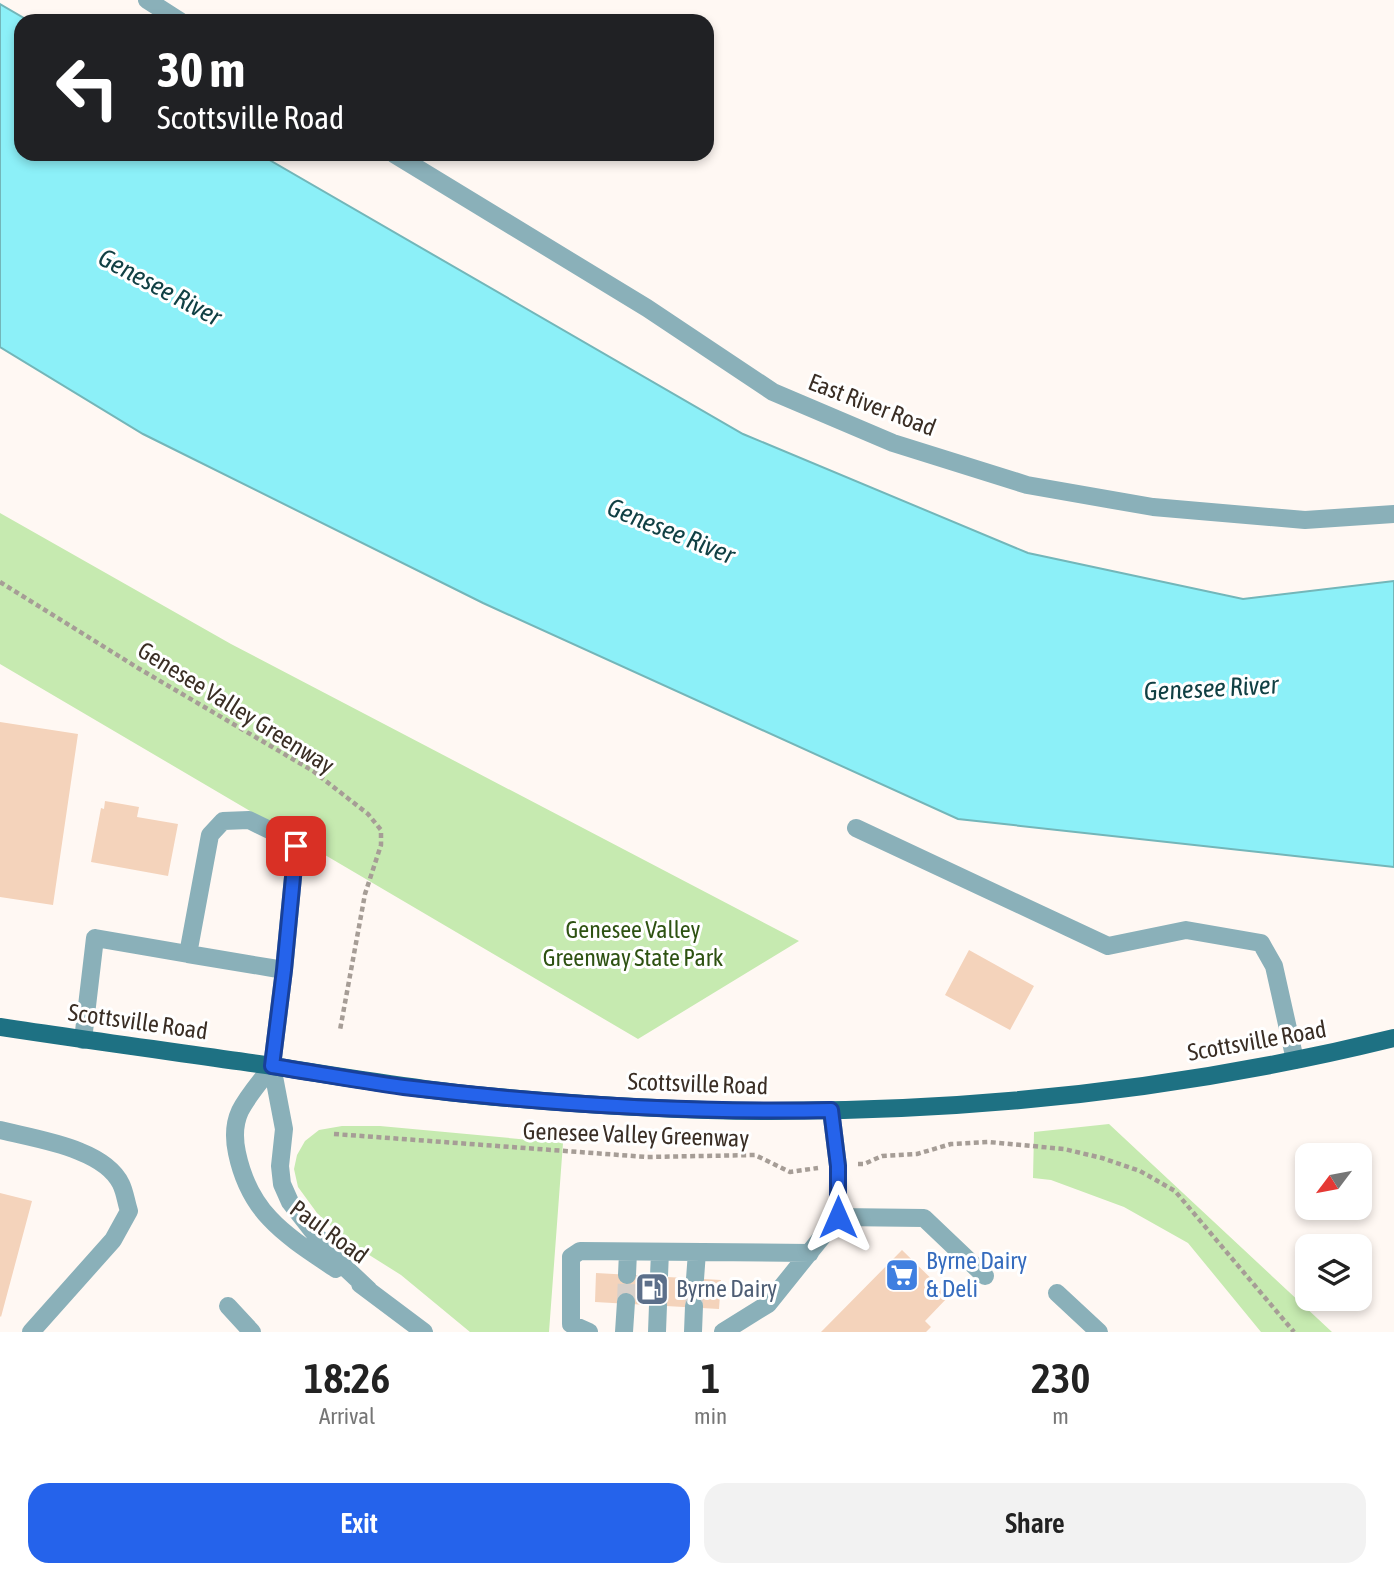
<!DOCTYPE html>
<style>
:root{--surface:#fff;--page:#f2f2f2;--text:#222;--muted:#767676;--accent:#2563eb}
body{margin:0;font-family:"Asap Condensed",sans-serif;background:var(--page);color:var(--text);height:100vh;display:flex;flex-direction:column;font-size:26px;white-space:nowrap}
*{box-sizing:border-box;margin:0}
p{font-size:23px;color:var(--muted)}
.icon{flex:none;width:38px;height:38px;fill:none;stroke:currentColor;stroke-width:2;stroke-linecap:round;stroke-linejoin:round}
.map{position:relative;height:1332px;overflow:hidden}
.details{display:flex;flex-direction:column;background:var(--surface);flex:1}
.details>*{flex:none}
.banner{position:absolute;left:14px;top:14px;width:700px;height:147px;border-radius:21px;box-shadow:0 4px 10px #0003;background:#202124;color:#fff;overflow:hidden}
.needle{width:46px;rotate:238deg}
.tools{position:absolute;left:1295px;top:1143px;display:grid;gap:14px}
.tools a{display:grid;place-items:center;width:77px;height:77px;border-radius:14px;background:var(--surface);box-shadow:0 4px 10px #0003;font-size:35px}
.pin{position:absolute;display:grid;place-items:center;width:60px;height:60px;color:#fff;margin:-30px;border-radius:14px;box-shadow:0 4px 10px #0006}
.me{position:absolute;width:77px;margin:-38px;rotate:0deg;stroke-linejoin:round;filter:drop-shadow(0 0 5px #0008)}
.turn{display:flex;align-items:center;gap:24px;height:147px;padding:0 28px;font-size:32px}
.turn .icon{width:91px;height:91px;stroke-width:2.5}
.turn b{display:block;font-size:49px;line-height:60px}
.eta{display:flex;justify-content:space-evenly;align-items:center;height:119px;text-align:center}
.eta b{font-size:42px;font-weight:600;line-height:49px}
.button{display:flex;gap:14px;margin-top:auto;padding:14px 28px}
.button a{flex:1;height:80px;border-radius:21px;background:var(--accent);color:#fff;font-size:28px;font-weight:600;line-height:80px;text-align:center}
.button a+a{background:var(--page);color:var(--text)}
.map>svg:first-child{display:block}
</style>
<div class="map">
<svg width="1394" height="1332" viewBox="0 0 1394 1332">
<rect width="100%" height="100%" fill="#fff8f3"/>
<!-- green -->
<path fill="#c6eab0" d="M0 513 231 644 799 941 638 1039 0 664Z
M1109 1124 1332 1332H1261L1188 1243 1124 1207 1051 1180 1033 1178 1034 1132Z
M342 1126H380L563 1143 549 1332H470L401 1275 347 1241 317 1213 298 1187 294 1169 297 1155 305 1141 319 1130Z"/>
<!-- water -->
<path fill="#8cf0f8" stroke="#73b6b9" stroke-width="2" d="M0 4 29 21H21V154H259L743 434 1028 553 1243 599 1394 581V867L958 819 483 603 143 434 0 347Z"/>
<!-- building -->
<path fill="#f4d3bb" d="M0 722 78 734 53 905 0 897Z
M105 801 139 807 137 817 178 824 168 876 91 862 101 808 104 809Z
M969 950 1034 986 1010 1030 945 995Z
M0 1193 32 1201 1 1317 0 1316Z
M902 1250 949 1296 925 1321 931 1327 926 1332H821Z
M596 1273 721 1280 719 1309 595 1302Z"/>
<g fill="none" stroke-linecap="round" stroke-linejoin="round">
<!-- minor-tunnel -->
<path stroke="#d8d0ca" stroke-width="18" stroke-dasharray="18 9" stroke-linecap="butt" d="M626 1302 627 1275
M658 1305 659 1276
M694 1306 695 1279"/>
<!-- path -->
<path stroke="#a69d96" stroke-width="4.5" stroke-dasharray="5 3.5" stroke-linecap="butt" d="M0 582 138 668 313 771 368 814 381 830V845L365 894 340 1030
M334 1134 647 1157 755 1155 790 1172 818 1168
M858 1164H864L882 1156 917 1154 951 1144 989 1142 1064 1149 1102 1158 1140 1171 1175 1191 1294 1332"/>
<!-- minor -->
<path stroke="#8ab0b9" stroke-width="18" d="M147 0 180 21
M394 154 647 308 773 392 893 443 1027 485 1153 507 1305 520 1394 514
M856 828 1108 946 1186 930 1261 943 1274 966 1295 1060
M284 970 188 954 210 835 223 821 249 820 284 837 296 846 284 970 272 1066 284 1129 280 1166 282 1184 290 1202 311 1229 335 1258 369 1290
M83 1040 95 938 188 954
M272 1066C262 1080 248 1095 240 1111 234 1124 234 1139 237 1153 250 1215 287 1236 336 1269
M0 1130C35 1139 104 1148 121 1184 125 1192 126 1202 129 1211L113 1240 31 1332
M838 1217 924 1218 985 1276
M627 1275 628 1252
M659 1276 660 1252
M695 1279 697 1252
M360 1284 424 1332
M1057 1293 1099 1332
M228 1306 252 1332
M589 1332 571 1324V1257L580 1251 810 1253
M624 1332 626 1302
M657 1332 658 1305
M693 1332 694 1306
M723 1332 768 1304 838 1217V1166L831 1110"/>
<!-- major -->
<path stroke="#1e7183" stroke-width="18" d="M0 1027C91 1041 182 1053 273 1066 340 1077 407 1088 475 1095 573 1104 673 1111 771 1111 981 1111 1191 1088 1394 1038"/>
</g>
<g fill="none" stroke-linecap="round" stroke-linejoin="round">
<!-- route casing -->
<g stroke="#184099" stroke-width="18">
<path id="route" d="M296 846 284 970 272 1066C316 1073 360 1081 404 1087 545 1104 688 1113 831 1110L838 1166V1217"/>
</g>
<!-- route -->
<use href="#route" stroke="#2563eb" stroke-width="12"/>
</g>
<!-- icons -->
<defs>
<g id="supermarket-square" transform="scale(1.75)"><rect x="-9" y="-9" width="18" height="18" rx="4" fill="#3f7fe0" stroke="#fff"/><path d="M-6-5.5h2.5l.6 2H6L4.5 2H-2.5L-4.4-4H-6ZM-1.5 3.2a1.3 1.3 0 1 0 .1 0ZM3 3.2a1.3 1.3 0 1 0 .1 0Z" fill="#fff"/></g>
<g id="fuel-square" transform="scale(1.75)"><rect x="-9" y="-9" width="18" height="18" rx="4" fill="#5c6f8a" stroke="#fff"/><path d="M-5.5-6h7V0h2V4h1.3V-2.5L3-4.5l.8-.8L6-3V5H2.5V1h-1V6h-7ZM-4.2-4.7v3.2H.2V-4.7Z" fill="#fff"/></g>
</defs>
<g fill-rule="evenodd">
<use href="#supermarket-square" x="902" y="1275"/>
<use href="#fuel-square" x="652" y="1289"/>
</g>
<g text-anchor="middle" stroke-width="6" stroke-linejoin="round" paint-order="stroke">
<!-- street labels -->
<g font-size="24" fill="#3a2e25" stroke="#fff">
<text transform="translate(872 405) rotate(21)" y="8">East River Road</text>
<text transform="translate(236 708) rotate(32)" y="8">Genesee Valley Greenway</text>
<text transform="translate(138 1022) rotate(8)" y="8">Scottsville Road</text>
<text transform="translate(1257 1041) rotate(-10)" y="8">Scottsville Road</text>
<text transform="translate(698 1084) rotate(2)" y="8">Scottsville Road</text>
<text transform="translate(636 1135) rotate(2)" y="8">Genesee Valley Greenway</text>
<text transform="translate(329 1232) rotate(36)" y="8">Paul Road</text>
</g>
<!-- park labels -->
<g font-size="24" fill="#2e5212" stroke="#fff">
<text x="633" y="938">Genesee Valley<tspan x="633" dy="28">Greenway State Park</tspan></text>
</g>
<!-- shop labels -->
<g font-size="24" fill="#366cbe" stroke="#fff" text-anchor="start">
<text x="926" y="1269">Byrne Dairy<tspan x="926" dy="28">&amp; Deli</tspan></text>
</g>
<!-- service labels -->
<g font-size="24" fill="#4e5e75" stroke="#fff" text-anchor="start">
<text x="676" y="1297">Byrne Dairy</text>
</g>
<!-- water labels -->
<g font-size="26" font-style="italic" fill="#114044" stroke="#fff">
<text transform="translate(160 287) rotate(28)" y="9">Genesee River</text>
<text transform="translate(671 531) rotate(22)" y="9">Genesee River</text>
<text transform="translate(1211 688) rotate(-3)" y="9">Genesee River</text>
</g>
</g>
</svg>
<div class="tools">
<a><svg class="needle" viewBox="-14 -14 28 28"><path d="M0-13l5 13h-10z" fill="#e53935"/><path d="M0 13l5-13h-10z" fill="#767676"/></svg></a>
<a><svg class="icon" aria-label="layers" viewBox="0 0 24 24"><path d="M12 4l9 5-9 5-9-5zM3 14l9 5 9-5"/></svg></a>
</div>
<div class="pin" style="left:296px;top:846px;background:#d93025"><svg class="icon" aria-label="arrive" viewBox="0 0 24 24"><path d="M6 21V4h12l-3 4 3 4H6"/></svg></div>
<svg class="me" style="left:838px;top:1217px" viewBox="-20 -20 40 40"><path d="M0-17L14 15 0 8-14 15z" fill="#2563eb" stroke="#fff" stroke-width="4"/></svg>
<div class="banner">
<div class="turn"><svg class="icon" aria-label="left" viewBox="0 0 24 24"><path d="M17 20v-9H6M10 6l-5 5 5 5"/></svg><div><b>30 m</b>Scottsville Road</div></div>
</div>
</div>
<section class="details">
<div class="eta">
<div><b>18:26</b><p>Arrival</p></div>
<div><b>1</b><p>min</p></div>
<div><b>230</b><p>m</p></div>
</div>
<div class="button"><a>Exit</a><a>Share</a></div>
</section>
